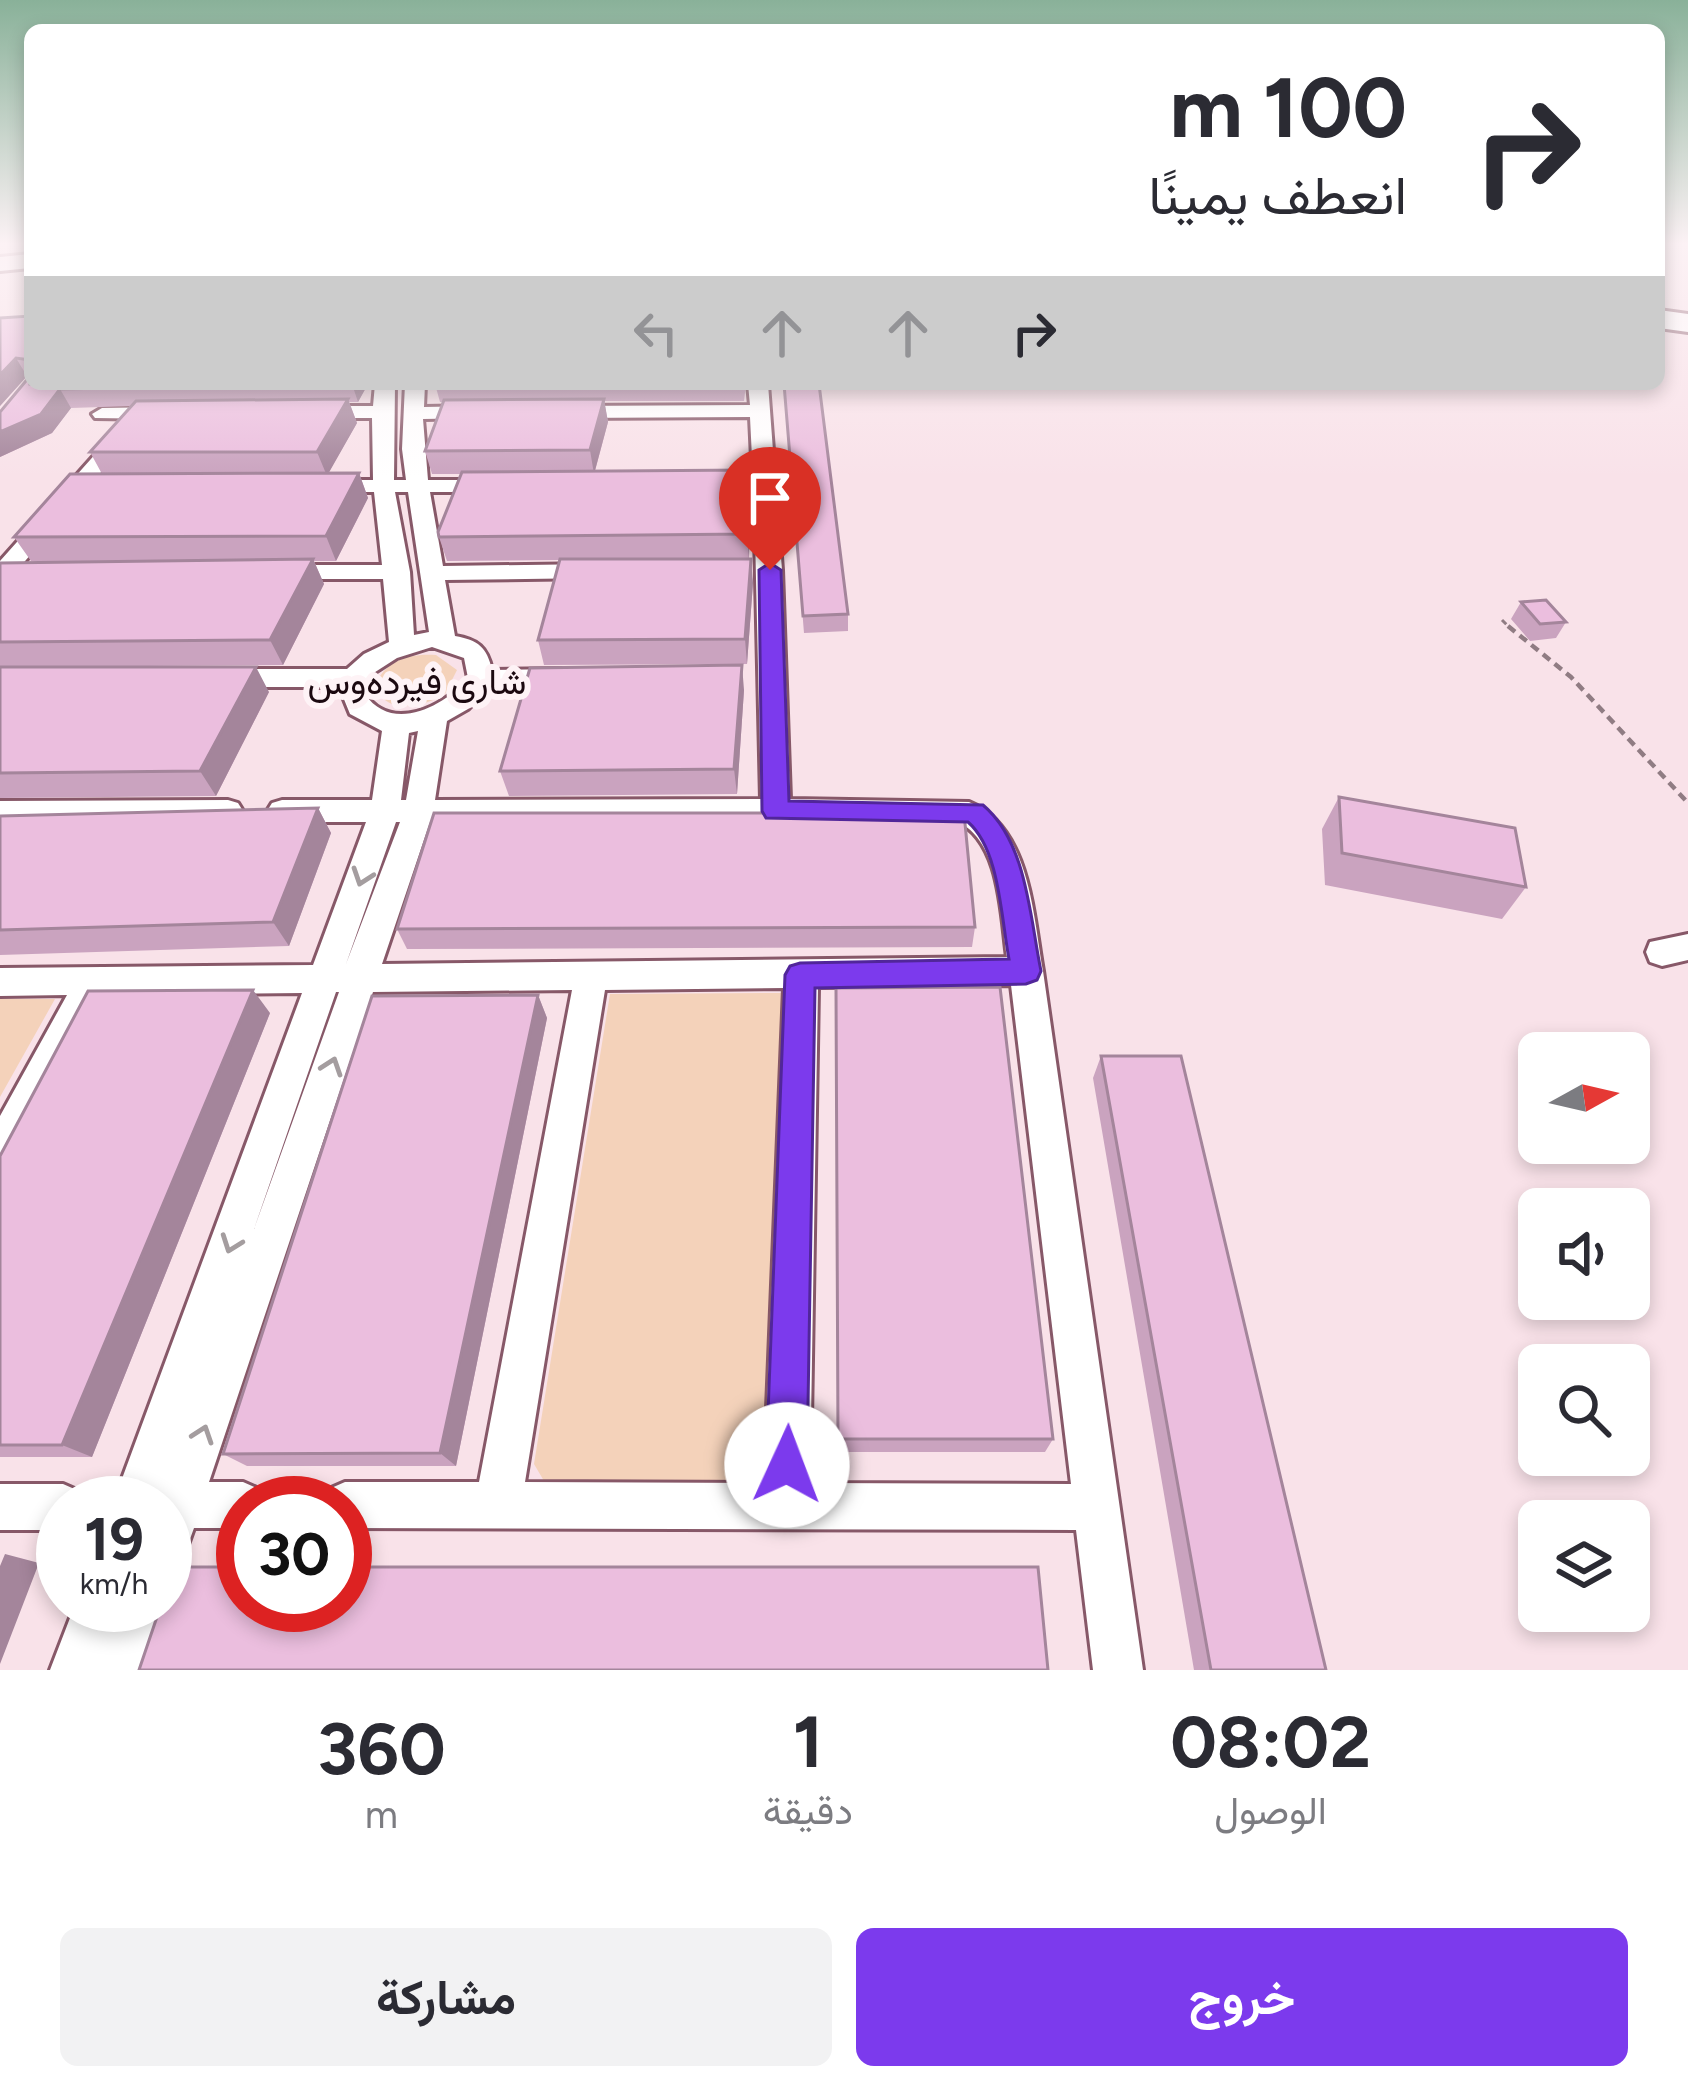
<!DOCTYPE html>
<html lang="ar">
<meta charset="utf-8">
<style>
:root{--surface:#fff;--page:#f2f2f3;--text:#2b2b33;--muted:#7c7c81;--accent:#7c3aed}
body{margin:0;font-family:Figtree,Vazirmatn,sans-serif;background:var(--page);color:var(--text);direction:rtl;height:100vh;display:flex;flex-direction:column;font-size:45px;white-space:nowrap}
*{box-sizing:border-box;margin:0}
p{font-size:39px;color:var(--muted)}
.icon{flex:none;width:66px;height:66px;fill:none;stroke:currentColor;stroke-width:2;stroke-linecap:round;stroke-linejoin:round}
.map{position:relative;height:1670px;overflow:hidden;direction:ltr}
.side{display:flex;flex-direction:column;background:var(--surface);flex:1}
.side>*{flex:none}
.banner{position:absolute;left:24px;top:24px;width:1641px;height:366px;border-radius:18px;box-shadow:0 6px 18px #0003;direction:rtl;background:#fff;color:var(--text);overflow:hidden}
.needle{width:78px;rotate:82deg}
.buttons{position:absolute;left:1518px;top:1032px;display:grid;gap:24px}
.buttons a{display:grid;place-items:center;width:132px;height:132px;border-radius:18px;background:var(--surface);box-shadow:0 6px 18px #0003;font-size:60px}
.speed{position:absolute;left:36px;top:1476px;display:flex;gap:24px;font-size:60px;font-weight:700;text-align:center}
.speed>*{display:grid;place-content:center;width:156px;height:156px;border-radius:50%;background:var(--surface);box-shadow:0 6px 18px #0003;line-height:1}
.speed small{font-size:30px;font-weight:400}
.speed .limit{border:18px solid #d22;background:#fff;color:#111}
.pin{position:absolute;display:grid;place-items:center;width:102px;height:102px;color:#fff;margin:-123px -51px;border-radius:50% 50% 50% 0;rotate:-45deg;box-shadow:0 0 12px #0007}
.pin .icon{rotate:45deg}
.me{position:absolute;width:132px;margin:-66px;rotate:2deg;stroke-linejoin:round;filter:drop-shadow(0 0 9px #0008)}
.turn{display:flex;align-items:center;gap:42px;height:252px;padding:0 60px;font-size:54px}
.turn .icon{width:156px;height:156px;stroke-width:2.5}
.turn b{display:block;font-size:84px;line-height:102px}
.lanes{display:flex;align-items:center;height:114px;padding:0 60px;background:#0003;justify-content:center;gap:60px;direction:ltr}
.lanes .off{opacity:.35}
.eta{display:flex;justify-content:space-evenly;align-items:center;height:204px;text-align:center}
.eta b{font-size:72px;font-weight:700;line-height:84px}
.action{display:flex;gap:24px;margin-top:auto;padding:24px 60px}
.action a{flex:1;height:138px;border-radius:18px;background:var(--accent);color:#fff;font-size:48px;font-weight:700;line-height:138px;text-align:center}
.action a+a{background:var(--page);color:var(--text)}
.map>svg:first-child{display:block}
</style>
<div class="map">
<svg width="1688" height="1670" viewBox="0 0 1688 1670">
<rect width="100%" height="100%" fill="#f9e2e9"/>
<!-- green -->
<path fill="#f4d2ba" d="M436 655 457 670 445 694C423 707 386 716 375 686 385 660 410 653 436 655Z
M783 993 765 1480 544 1481 534 1464 610 994Z
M0 999H55L0 1097Z"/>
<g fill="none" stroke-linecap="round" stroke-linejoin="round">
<!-- street casing -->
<g stroke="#875868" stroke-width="6">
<path id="street" d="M375 384H395L394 480H406L402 449 405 384H425L424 407 478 406 488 412 478 418 423 419 428 480H497L508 486 497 492H430L443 566 596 564 608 571 596 578 445 580 455 636C478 640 487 647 492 670L563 669 576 678 563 687 488 688 468 709 447 721 435 800 761 799 754 490H713L702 484 713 478H753L750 417 568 418 558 412 568 406 750 405 748 384H768L782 570 790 799 969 802C1030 827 1033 915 1043 971L1143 1670H1093L1076 1530 345 1528V1503H323L329 1489 345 1482H479L572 990 373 992 209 1482H243L259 1489 265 1503H243V1528H194L182 1561 165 1568V1503H113L302 993 102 995 13 1166 0 1171V1116L67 995 0 996V968L313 965 366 822H282L272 819 267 811 272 803 282 800H372L382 731 350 714 339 687H223L210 678 223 669H347L364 654 389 642 383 579H278L266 572 278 565H382L374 492H323L312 486 323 480H373L372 418H315L305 412 315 406H373ZM395 492H408L429 632 414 635 410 572ZM432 647 464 658 468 678C443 708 391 733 365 694L369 676 397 658ZM418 731 406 800H401L409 733ZM774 821H956C1001 840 1001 916 1007 957L382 964 430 822ZM396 822H400L346 964ZM1011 985 1071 1484 810 1483 818 987ZM784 988 764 1483 525 1482 605 990ZM336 992H339L254 1229Z
M102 408 165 407 175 413 165 419 95 418 92 414Z
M115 432 132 436 8 581 0 583V561Z
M228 800 238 803 243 811 238 819 228 822 0 823V801Z
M1688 934V960L1662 966 1650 962 1646 952 1650 942Z
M0 1484H63L79 1491 84 1503H63V1530H0Z
M165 1595 169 1605 148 1670H50L75 1605H165Z"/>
</g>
<!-- secondary casing -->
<g stroke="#875868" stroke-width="6">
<path id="secondary" d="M30 254V268L0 271V257Z"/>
</g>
<!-- highway casing -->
<g stroke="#875868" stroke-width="6">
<path id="highway" d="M1659 310 1688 314V332L1659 328Z"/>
</g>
<!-- path-far1 -->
<path stroke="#907c83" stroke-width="3" stroke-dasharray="6 3" stroke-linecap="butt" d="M1502 620 1511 629"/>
<!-- path -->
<path stroke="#907c83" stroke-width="4.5" stroke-dasharray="9 6" stroke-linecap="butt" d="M1508 626 1571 677 1688 803"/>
<!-- street -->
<use href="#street" fill="#fff" fill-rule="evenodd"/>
<!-- secondary -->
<use href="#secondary" fill="#fff" fill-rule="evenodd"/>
<!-- highway -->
<use href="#highway" fill="#fff" fill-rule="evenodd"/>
</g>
<!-- wall -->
<path fill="#caa3bf" d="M30 316V384H368L358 402H349L357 423 328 473H359L368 498 336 561H314L324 584 283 665 0 667V563L135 561H31L14 537 70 474H102L90 452 131 406 71 408 52 433 0 457V412L30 377 27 376 0 406V318Z
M435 384H746L744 401H604L608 422 595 471 750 495 749 559 753 583 747 664 544 665 538 640 560 560 447 561 439 537 461 474H432L425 451 443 402H440Z
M784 384 848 614V631L804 633Z
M1521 602 1566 622 1556 638 1530 641 1511 619Z
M0 667 269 692 216 796 0 798Z
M744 690 737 794 509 796 500 771Z
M1339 797 1526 887 1502 919 1325 885 1322 829Z
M318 808 331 833 289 946 0 955V816Z
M975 927 972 947 407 949 397 929Z
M836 988 1053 1439 1045 1452H838Z
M538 995 547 1018 456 1466H247L223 1454Z
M270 1013 92 1457H0V1156Z
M1101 1056 1326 1670H1194L1093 1078Z"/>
<!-- shaded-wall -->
<path fill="#a4859b" d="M16 358 27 376 0 406V375Z
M352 384H368L358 402Z
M60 389 71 408 52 433 0 457V432Z
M348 399 357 423 327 476 317 452Z
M604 399 608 422 594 474 590 450Z
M748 470 750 495 749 559 747 534Z
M359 473 368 498 336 561 326 536Z
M313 559 324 584 283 665 270 640Z
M751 559 753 583 747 664 745 639Z
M742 665 744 690 737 794 734 769Z
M256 667 269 692 216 796 200 771Z
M318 808 331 833 289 946 273 922Z
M253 990 270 1013 92 1457 62 1445Z
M538 995 547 1018 456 1466 440 1453Z
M5 1554 39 1563 0 1664V1566Z"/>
<!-- building -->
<path fill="#ebbede" stroke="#a4859b" stroke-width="3" d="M30 316V360L16 358 0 375V318Z
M30 376V384H301L60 389 41 414 0 432V412Z
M784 384H819L848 614 803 616Z
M348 399 317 452H90L136 401Z
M604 399 590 450 425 451 444 400Z
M748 470 747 534 439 537 438 532 462 472Z
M359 473 326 536 14 537 70 474Z
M313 559 270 640 0 642V563Z
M560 559H751L745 639 538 640Z
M1546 600 1566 622 1540 624 1521 602Z
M742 665 734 769 500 771 530 668Z
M0 667H256L200 771 0 773Z
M1339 797 1515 828 1526 887 1342 853Z
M318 808 273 922 0 930V816Z
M434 813H964L975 927 397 929Z
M1000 987 1053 1439H838L836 988Z
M253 990 62 1445H0V1156L88 991Z
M538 995 440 1453 223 1454 372 996Z
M1101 1056H1181L1326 1670H1211Z
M173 1567H243V1605H345V1567H1038L1048 1670H139L161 1605H165V1592Z"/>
<!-- one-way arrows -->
<defs><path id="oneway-chevron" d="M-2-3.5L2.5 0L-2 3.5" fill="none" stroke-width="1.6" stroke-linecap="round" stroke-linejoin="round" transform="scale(3)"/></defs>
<g stroke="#a49d9f">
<use href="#oneway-chevron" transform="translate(362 877) rotate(109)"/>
<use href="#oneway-chevron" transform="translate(332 1066) rotate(-71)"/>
<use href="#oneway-chevron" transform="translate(231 1244) rotate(110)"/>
<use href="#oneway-chevron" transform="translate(203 1434) rotate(-71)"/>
</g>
<!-- sky -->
<linearGradient id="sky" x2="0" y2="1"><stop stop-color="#89b199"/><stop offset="0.51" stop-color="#fcf2f5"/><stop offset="1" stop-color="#fcf2f5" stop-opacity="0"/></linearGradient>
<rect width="1688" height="478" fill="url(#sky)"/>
<!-- route -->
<path fill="#7c3aed" stroke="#51269a" stroke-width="3" d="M770 563 781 570 789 801 983 805C1027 842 1030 918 1041 971L1037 980 1026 984 815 988 807 1465 801 1479 787 1485 772 1479 766 1465 785 975 790 966 800 963 1009 959C1001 918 1000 850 968 822L766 818 762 811 759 570Z"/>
<g text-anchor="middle" stroke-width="12" stroke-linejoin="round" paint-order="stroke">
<!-- neighbourhood labels -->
<g font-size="36" fill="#1b0910" stroke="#fef3f6">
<text x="417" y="694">شاری فیردەوس</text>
</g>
</g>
</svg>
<div class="buttons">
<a><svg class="needle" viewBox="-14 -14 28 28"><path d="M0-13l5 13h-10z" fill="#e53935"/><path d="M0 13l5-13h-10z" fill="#7c7c81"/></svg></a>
<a><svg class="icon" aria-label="sound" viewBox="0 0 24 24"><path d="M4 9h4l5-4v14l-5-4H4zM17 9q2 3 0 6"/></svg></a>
<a><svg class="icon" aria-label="search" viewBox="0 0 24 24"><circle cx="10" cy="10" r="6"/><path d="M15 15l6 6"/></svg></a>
<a><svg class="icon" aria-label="layers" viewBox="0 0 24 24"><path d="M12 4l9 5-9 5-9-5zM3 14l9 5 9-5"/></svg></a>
</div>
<div class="speed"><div>19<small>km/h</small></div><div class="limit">30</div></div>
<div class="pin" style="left:770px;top:570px;background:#d93025"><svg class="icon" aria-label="arrive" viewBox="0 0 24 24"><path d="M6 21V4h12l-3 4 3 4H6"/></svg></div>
<svg class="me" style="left:787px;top:1465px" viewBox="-20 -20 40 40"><circle r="19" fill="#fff"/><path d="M0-13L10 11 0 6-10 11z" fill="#7c3aed"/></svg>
<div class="banner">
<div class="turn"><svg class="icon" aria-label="right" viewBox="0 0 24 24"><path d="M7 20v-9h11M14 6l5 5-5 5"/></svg><div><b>100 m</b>انعطف يمينًا</div></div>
<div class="lanes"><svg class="icon off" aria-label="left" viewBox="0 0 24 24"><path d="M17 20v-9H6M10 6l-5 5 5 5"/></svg><svg class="icon off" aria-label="ahead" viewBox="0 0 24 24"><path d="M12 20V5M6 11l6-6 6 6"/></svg><svg class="icon off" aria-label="ahead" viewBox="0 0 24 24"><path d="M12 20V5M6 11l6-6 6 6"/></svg><svg class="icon" aria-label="right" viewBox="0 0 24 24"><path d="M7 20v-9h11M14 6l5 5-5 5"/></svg></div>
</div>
</div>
<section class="side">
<div class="eta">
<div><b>08:02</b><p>الوصول</p></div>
<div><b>1</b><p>دقيقة</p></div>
<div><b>360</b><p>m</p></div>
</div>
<div class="action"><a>خروج</a><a>مشاركة</a></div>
</section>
